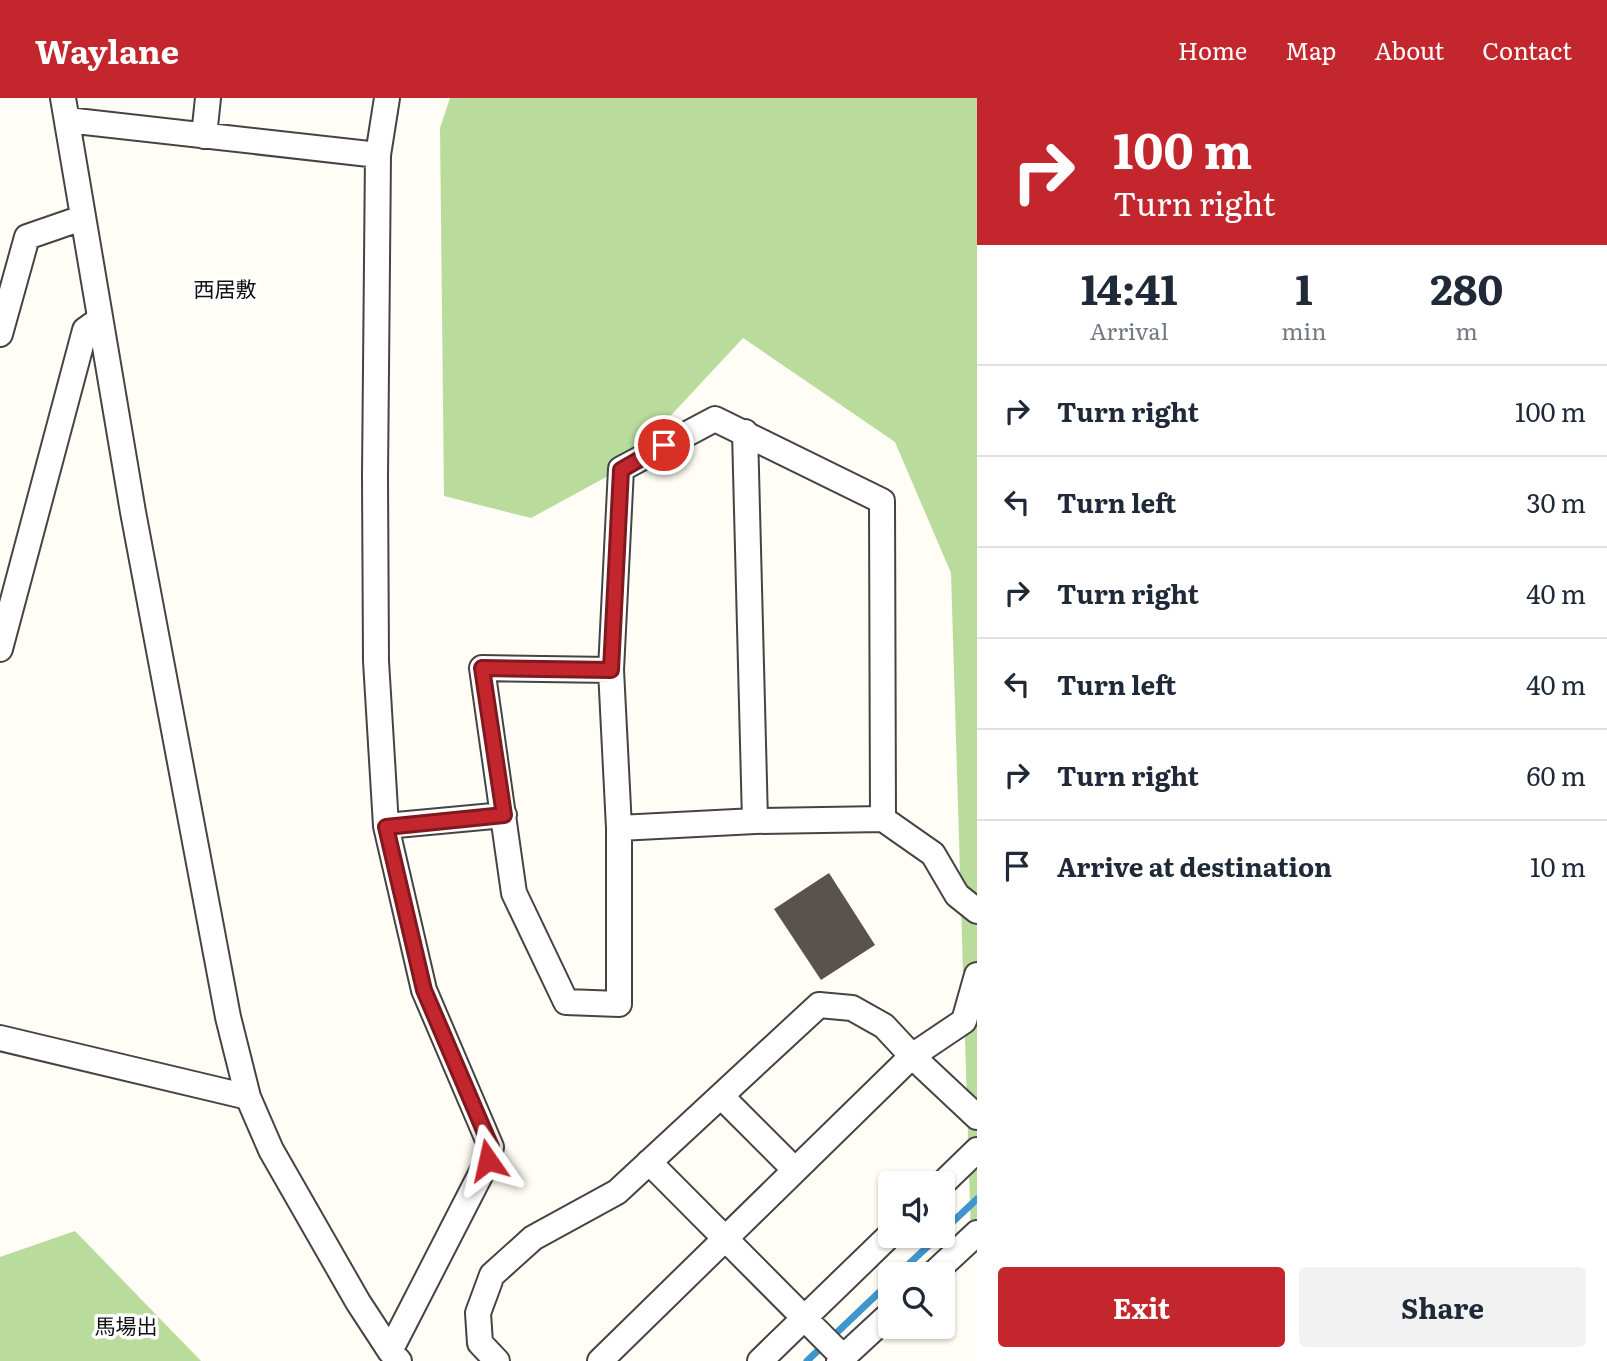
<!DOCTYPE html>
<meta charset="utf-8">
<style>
:root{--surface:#fff;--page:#f2f2f3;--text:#1f2937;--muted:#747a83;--line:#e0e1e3;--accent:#c4262e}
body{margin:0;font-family:Literata,"Noto Sans JP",serif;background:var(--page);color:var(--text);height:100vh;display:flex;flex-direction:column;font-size:26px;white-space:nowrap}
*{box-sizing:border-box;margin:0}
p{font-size:23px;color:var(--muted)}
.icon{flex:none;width:38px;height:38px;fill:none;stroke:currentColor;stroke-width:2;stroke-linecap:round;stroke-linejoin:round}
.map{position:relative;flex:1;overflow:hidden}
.details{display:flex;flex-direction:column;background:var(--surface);width:630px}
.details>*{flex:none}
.banner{background:#c4262e;color:#fff;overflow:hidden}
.controls{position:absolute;left:878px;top:1073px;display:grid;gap:14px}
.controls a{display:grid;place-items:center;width:77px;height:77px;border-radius:7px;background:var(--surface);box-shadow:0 2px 5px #0004;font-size:35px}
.pin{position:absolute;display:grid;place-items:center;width:60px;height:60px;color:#fff;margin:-30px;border:4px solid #fff;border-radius:50%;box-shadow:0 2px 7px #0007}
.me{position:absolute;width:77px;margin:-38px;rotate:349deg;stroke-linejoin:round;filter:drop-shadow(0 0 5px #0008)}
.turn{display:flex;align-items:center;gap:24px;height:147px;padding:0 21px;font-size:32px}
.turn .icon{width:91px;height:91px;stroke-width:2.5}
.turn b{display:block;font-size:49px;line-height:60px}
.eta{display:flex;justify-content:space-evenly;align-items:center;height:119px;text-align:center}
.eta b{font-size:42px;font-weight:700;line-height:49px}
.primary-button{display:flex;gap:14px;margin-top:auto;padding:14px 21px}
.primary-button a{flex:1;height:80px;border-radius:7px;background:var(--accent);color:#fff;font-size:28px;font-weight:700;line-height:80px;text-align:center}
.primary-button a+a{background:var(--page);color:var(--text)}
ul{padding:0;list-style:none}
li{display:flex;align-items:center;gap:21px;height:91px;padding:0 21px;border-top:2px solid var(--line)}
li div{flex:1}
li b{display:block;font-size:26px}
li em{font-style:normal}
header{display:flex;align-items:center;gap:42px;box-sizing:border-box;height:98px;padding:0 35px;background:var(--accent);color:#fff}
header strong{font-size:33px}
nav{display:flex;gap:38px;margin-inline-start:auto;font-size:24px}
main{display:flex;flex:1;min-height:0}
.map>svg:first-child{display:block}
</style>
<header>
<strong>Waylane</strong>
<nav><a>Home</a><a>Map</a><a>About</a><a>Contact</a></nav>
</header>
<main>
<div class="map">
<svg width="977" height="1263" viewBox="0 0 977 1263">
<rect width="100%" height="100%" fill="#fffdf5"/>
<!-- forest -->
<path fill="#b9dc9c" d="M450 0H977V1135L971 1140 951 475 895 344 743 240 621 371 531 420 444 398 440 30Z
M75 1133 201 1263H0V1159Z"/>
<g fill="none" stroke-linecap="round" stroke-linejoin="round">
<!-- stream -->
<path stroke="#3f96cf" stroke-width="7" d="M943 1133 977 1101
M898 1176 939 1138
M807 1263 891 1183"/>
</g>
<!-- building -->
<path fill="#5a524d" d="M829 775 875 847 821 882 774 811Z"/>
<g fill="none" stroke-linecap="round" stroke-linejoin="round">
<!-- minor casing -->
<g stroke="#444" stroke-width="28">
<path id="minor" d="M63 0 133 414 228 919 248 999 271 1052 358 1204 390 1253 399 1263
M387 0 378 57 375 378 376 563 386 728 424 892 491 1049 488 1062 390 1253
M67 22 378 57
M204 38 208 0
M0 236 27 139 82 120
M745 334 755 723
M0 551 85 232 99 222
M611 572 482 570 514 795 566 904 619 906V730L611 572 621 371 715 321 882 403 883 721
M386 728 504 717
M619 730 755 723 883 721 933 756 957 797 977 813
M0 940 248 999
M721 998 795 1072
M649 1064 843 1259
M943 1085 977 1052
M933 1176 977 1135
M497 1263 480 1245 478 1215 492 1177 533 1140 617 1094 819 907 852 910 884 928 912 958 977 1019
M600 1263 912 958 964 923 977 877
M760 1263 891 1136
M839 1263 891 1215"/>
</g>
<!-- minor -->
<use href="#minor" stroke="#fff" stroke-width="24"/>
</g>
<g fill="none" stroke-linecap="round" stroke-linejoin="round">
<!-- route casing -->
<g stroke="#7f191e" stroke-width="18">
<path id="route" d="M488 1062 491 1049 424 892 386 729 504 717 482 570 611 572 621 372 664 347"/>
</g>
<!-- route -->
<use href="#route" stroke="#c4262e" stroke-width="12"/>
</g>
<g text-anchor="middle" stroke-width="7" stroke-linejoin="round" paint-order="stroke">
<!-- quarter labels -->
<g font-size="21" fill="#111" stroke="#fff">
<text x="225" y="199">西居敷</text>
<text x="126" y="1236">馬場出</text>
</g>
</g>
</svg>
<div class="controls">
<a><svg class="icon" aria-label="sound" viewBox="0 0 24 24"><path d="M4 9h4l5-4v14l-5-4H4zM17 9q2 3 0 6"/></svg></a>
<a><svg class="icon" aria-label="search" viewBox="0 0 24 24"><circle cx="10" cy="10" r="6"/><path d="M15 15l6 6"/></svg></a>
</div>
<div class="pin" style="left:664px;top:347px;background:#d93025"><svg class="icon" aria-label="arrive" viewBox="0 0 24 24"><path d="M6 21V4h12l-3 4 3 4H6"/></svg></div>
<svg class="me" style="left:488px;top:1062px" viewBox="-20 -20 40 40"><path d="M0-17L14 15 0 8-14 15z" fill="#c4262e" stroke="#fff" stroke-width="4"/></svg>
</div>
<section class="details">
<div class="banner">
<div class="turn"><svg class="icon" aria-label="right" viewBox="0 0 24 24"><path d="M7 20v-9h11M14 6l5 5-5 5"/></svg><div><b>100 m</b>Turn right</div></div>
</div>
<div class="eta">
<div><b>14:41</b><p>Arrival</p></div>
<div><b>1</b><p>min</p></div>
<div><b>280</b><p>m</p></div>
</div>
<ul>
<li><svg class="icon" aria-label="right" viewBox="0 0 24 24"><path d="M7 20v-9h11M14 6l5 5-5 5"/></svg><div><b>Turn right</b></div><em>100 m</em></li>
<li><svg class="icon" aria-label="left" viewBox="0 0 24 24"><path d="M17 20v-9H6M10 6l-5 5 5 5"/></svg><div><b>Turn left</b></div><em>30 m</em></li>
<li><svg class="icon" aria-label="right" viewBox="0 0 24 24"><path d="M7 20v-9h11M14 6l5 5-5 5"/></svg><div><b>Turn right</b></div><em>40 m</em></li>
<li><svg class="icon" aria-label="left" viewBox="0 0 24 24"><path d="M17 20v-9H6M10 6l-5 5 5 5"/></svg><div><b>Turn left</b></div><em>40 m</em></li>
<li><svg class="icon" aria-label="right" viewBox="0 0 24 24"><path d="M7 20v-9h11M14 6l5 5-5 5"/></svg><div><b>Turn right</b></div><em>60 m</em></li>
<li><svg class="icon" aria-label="arrive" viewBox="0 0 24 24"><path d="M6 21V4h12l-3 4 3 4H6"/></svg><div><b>Arrive at destination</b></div><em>10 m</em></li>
</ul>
<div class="primary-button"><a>Exit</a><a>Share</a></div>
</section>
</main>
